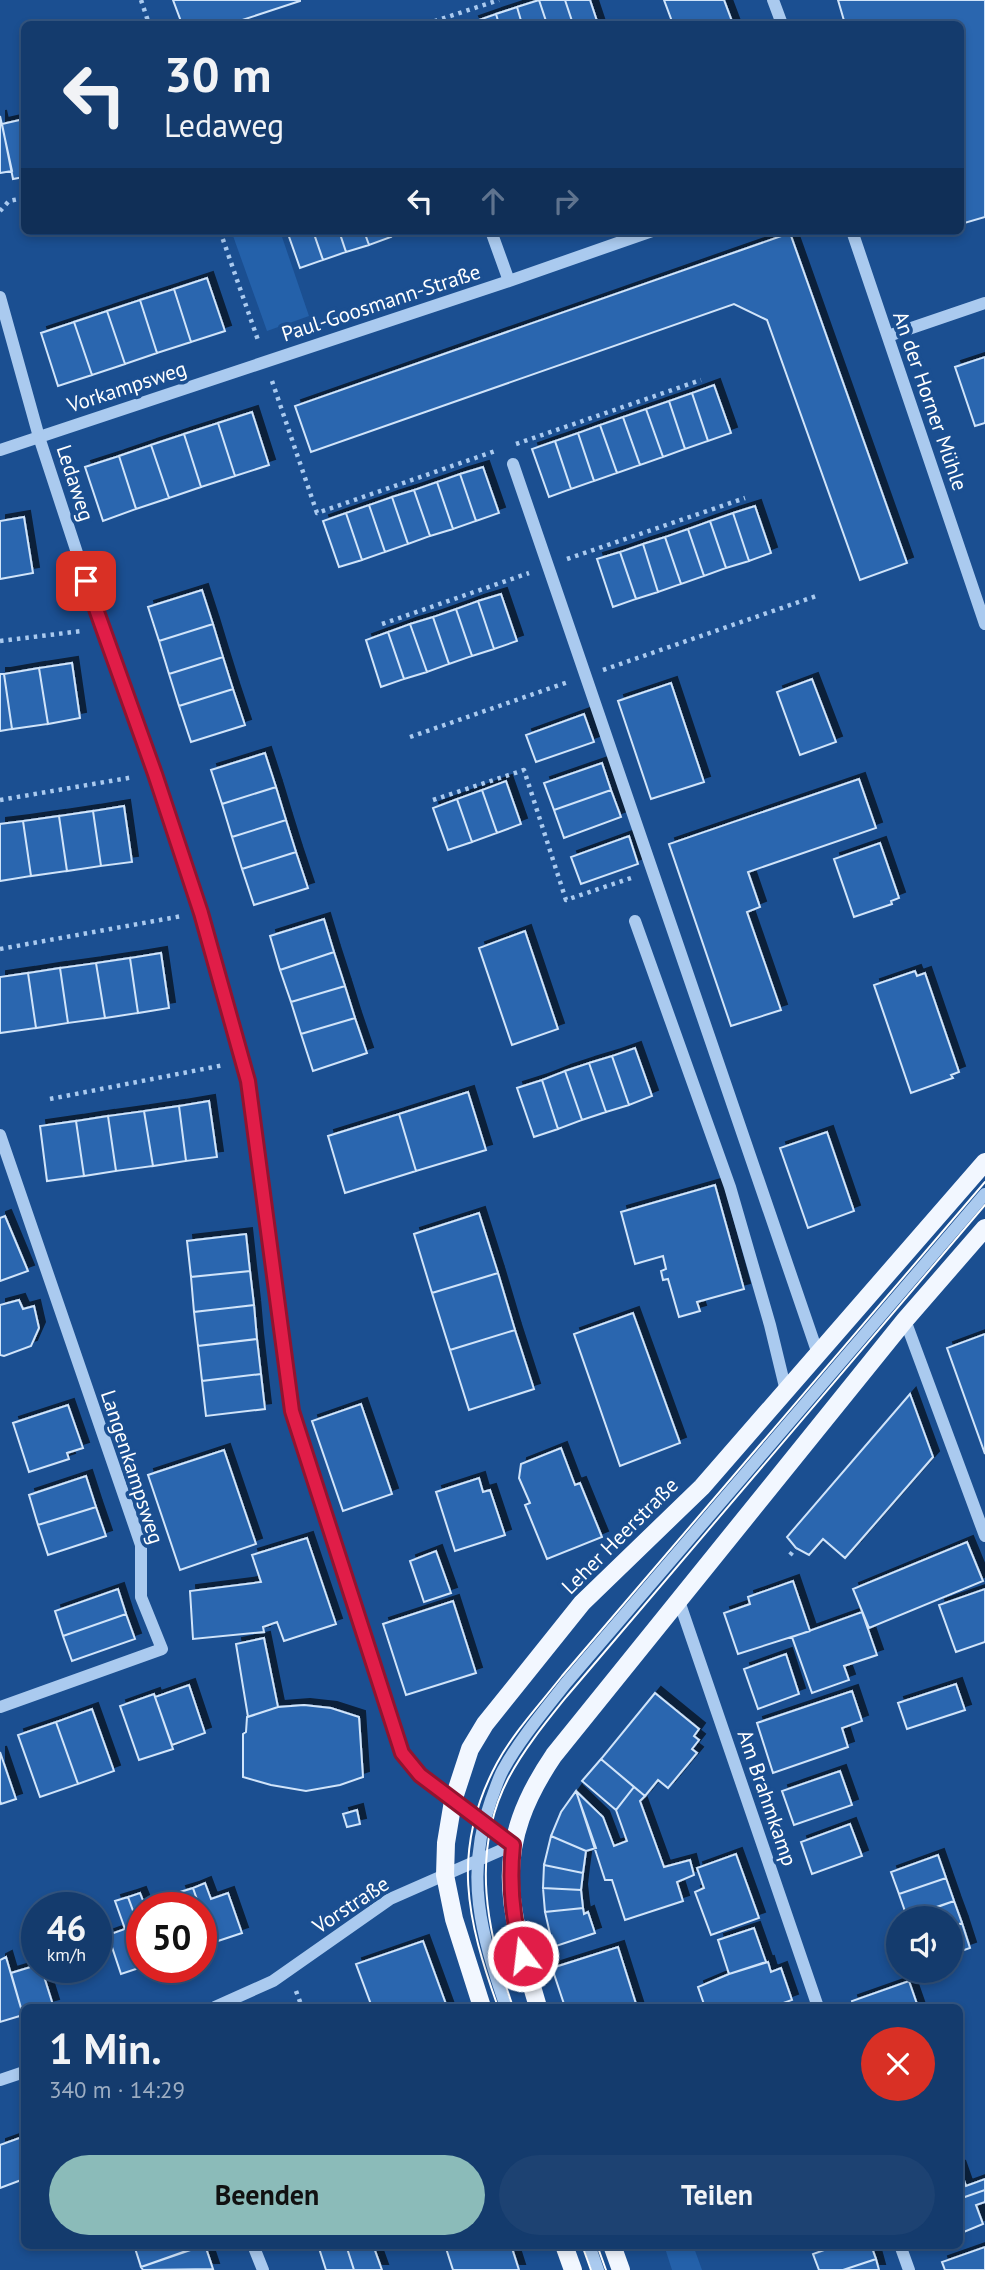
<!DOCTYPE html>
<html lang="de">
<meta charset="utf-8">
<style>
:root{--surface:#143b6d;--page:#1d4272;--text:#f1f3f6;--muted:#9dadc2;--line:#335580;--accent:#8bbbb9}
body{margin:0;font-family:"PT Sans",sans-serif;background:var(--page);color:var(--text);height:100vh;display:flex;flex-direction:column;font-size:26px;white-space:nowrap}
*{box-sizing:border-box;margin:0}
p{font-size:23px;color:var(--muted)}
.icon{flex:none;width:38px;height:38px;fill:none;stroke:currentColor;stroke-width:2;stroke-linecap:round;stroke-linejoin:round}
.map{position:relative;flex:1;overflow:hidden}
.panel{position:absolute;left:21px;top:2004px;width:942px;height:245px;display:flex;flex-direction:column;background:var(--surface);border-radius:10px;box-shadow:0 4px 10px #0003,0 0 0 2px var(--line)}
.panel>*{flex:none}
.hud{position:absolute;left:21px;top:21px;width:943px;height:214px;border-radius:10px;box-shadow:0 4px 10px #0003,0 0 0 2px var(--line);background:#143b6d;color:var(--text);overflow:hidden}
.buttons{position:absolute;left:886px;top:1906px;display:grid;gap:14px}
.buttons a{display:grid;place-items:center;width:77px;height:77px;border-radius:50%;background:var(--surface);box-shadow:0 4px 10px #0003,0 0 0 2px var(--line);font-size:35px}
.speed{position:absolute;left:21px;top:1892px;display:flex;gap:14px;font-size:35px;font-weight:700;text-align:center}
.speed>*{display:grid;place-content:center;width:91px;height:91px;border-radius:50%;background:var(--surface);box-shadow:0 4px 10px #0003,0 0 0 2px var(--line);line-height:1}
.speed small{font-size:18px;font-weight:400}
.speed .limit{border:10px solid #d22;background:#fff;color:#111}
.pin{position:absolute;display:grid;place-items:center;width:60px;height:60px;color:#fff;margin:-30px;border-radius:14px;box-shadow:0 4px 10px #0006}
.me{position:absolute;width:77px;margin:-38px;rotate:345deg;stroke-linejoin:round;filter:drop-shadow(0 0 5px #0008)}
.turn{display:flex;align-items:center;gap:24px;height:147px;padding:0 28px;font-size:32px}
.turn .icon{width:91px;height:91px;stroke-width:2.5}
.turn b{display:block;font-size:49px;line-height:60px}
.lanes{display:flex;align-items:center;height:66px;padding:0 28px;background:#0003;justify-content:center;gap:35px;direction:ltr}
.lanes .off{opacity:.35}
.round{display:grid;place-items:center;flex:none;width:74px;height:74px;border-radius:37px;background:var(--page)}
.headline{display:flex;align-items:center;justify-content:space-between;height:119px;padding:0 28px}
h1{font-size:42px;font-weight:800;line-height:52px}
.button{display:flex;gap:14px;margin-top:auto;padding:14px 28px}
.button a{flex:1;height:80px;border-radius:42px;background:var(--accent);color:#111;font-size:28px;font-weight:800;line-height:80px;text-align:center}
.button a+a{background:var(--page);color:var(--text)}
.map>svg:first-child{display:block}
</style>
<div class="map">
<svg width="985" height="2270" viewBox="0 0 985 2270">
<defs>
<filter id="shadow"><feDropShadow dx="6" dy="-6" stdDeviation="0" flood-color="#0009"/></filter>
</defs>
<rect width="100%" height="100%" fill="#1b4f91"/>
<!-- green -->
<path fill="#2461aa" d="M237 231H280L309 316 267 331 232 233Z
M664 2245H693L702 2270H672Z"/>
<!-- building -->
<path fill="#2a66af" stroke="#d0e4fa" stroke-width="2" filter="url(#shadow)" d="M173 0H300V1L230 24H182Z
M539 0 547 24H522L517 7Z
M539 0H565L573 24H547Z
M565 0H590L598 24H573Z
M664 0H724L733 24H673Z
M838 0H985V217L961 224V24H845Z
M517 7 522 24H499L496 14Z
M496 14 499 24H474L473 22Z
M0 116 12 171 0 173Z
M24 119V177L13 179 2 124Z
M287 231H313L323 260 300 268Z
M313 231H339L346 252 323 260Z
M339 231H364L369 245 346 252Z
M364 231H389L391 237 369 245Z
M790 233 907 563 860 580 767 320 734 304 311 452 295 406Z
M207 278 225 331 191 342 174 289Z
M174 289 191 342 157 353 140 300Z
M140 300 157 353 125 364 107 311Z
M107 311 125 364 92 375 74 322Z
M74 322 92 375 58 386 41 333Z
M985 357V423L975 426 955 367Z
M714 385 731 433 708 441 692 393Z
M692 393 708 441 685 449 669 401Z
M669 401 685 449 663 457 646 409Z
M646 409 663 457 640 465 623 417Z
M252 412 269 465 235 476 218 423Z
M623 417 640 465 617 473 600 425Z
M218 423 235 476 201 487 184 434Z
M600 425 617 473 594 481 578 433Z
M578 433 594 481 571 489 555 441Z
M184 434 201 487 169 498 151 445Z
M555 441 571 489 549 497 532 449Z
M151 445 169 498 136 509 119 456Z
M119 456 136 509 103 521 85 467Z
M483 467 499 513 476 521 460 474Z
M460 474 476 521 453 529 437 482Z
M437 482 453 529 430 536 414 490Z
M414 490 430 536 408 544 392 497Z
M392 497 408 544 385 552 369 505Z
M369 505 385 552 362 560 346 513Z
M755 506 771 553 749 561 733 513Z
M346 513 362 560 339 567 323 521Z
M733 513 749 561 726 568 710 521Z
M24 517 33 573 0 579V521Z
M710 521 726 568 704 576 688 529Z
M688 529 704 576 681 584 665 537Z
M665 537 681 584 658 592 643 544Z
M643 544 658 592 636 599 620 552Z
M620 552 636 599 613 607 597 559Z
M202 590 213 624 159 641 148 607Z
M501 594 517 641 494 649 478 601Z
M478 601 494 649 472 656 456 609Z
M456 609 472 656 449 664 433 617Z
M433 617 449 664 427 672 410 624Z
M213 624 223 657 169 674 159 641Z
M410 624 427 672 404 679 388 632Z
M388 632 404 679 381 687 366 640Z
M223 657 233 689 179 706 169 674Z
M72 663 80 718 48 724 39 668Z
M39 668 48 724 12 729 4 674Z
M0 674H4L12 729 0 731Z
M812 679 836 742 800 755 777 692Z
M671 683 704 782 651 799 618 701Z
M233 689 245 725 191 742 179 706Z
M584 714 594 742 536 762 526 735Z
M265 753 276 787 222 804 211 770Z
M602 763 611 790 554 810 544 783Z
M859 779 876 828 748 872 760 907 747 912 781 1010 731 1026 669 844Z
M506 781 521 824 497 833 482 790Z
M276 787 286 820 232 837 222 804Z
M482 790 497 833 472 842 457 799Z
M611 790 621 817 564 838 554 810Z
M457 799 472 842 448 850 433 808Z
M124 806 132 862 101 866 93 811Z
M93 811 101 866 67 871 59 816Z
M59 816 67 871 31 876 23 821Z
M286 820 296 852 242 869 232 837Z
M23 821 31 876 0 881V824Z
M629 836 638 864 581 884 571 857Z
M880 843 899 898 891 901 892 904 854 917 834 859Z
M296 852 308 888 254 905 242 869Z
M324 919 334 952 280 970 270 936Z
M525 931 558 1029 512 1045 479 948Z
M334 952 345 986 291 1002 280 970Z
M161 953 169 1008 138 1013 130 958Z
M130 958 138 1013 105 1018 96 963Z
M96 963 105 1018 68 1023 60 968Z
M60 968 68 1023 36 1028 28 973Z
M915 971 917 976 925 973 959 1072 951 1075 953 1078 911 1093 874 985Z
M28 973 36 1028 0 1033V977Z
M345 986 355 1018 301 1034 291 1002Z
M355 1018 367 1053 313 1071 301 1034Z
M635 1048 652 1096 629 1105 612 1056Z
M612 1056 629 1105 606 1112 589 1063Z
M589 1063 606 1112 582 1120 565 1071Z
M565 1071 582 1120 558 1129 542 1080Z
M542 1080 558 1129 534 1137 517 1088Z
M468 1092 486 1150 416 1171 399 1114Z
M209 1101 217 1157 186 1161 179 1106Z
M179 1106 186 1161 153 1166 144 1111Z
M144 1111 153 1166 116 1171 108 1116Z
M399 1114 416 1171 345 1193 328 1136Z
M108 1116 116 1171 84 1176 76 1121Z
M76 1121 84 1176 47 1181 40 1126Z
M827 1132 854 1211 808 1228 780 1148Z
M715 1185 744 1289 697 1302 700 1311 679 1317 668 1279 663 1280 661 1271 666 1269 663 1256 635 1264 621 1212Z
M479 1213 498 1273 432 1293 414 1234Z
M5 1216 28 1271 0 1281V1218Z
M246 1234 250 1271 191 1277 187 1241Z
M250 1271 254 1305 194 1312 191 1277Z
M498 1273 515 1330 450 1350 432 1293Z
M19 1300 23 1309 34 1306 39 1328 31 1346 4 1356 0 1355V1305Z
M254 1305 257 1339 198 1346 194 1312Z
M633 1313 680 1443 620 1466 574 1334Z
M515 1330 534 1389 469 1410 450 1350Z
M985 1334V1454L947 1348Z
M257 1339 261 1374 202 1381 198 1346Z
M261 1374 265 1409 206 1416 202 1381Z
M910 1394 933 1457 845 1558 823 1539 809 1555 796 1548 787 1537Z
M361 1404 392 1494 343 1511 312 1421Z
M68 1405 83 1448 67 1453 69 1459 29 1472 13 1423Z
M561 1448 575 1485 580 1483 602 1537 547 1559 525 1505 530 1503 519 1478 521 1464Z
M224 1450 256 1544 180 1570 148 1475Z
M86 1476 96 1507 38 1525 29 1495Z
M479 1478 483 1492 490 1490 505 1535 455 1551 436 1492Z
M96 1507 106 1536 48 1555 38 1525Z
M307 1538 336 1624 284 1641 277 1622 263 1627 264 1632 193 1639 190 1591 261 1582 252 1555Z
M967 1542 983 1581 869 1628 853 1589Z
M436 1551 451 1593 424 1602 410 1561Z
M793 1581 810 1631 738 1654 724 1613 750 1604 748 1597Z
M118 1589 126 1614 63 1636 55 1611Z
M985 1589V1642L956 1652 939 1605Z
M453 1601 476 1673 406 1695 383 1624Z
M862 1612 877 1655 844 1666 849 1680 812 1693 792 1637Z
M126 1614 135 1639 72 1661 63 1636Z
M264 1638 278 1707 248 1717 236 1644Z
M786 1654 799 1694 758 1709 744 1669Z
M956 1684 965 1710 907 1729 898 1703Z
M189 1685 205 1733 172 1745 155 1697Z
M852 1691 862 1721 842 1728 848 1747 773 1773 757 1723Z
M655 1693 699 1729 694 1736 699 1740 692 1749 697 1753 668 1788 658 1780 645 1796 601 1759Z
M154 1694 173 1749 139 1760 120 1706Z
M304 1705 331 1708 359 1717 363 1777 340 1785 306 1791 271 1785 243 1777V1734L246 1732 247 1717 278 1707Z
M92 1709 114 1771 78 1784 56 1722Z
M56 1722 78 1784 40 1797 18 1735Z
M0 1752 16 1799 1 1804 0 1801Z
M601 1759 634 1787 616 1810 582 1781Z
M840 1771 852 1805 794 1825 782 1791Z
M634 1787 645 1796 640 1801 664 1867 690 1860 694 1875 677 1882 683 1901 625 1920 612 1880H605L576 1791 603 1817 614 1846 627 1841 616 1810Z
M576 1791 596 1848 586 1851 551 1836 561 1812Z
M357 1810 360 1824 347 1827 343 1814Z
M850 1824 862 1856 812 1874 801 1842Z
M551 1836 586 1851 583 1873 544 1865Z
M736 1854 759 1918 711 1935 695 1892 704 1888 697 1868Z
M938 1855 946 1878 899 1894 891 1872Z
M544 1865 583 1873 581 1890 543 1888Z
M946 1878 954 1901 907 1917 899 1894Z
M205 1883 211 1899 228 1893 242 1933 212 1943 193 1888Z
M193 1888 200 1908H186L180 1892Z
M543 1888 581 1890 583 1908 545 1912Z
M140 1893 146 1908H142V1935L128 1897Z
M128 1897 142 1935V1967L121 1974 108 1935 125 1929 115 1901Z
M954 1901 962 1923 950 1927V1918H907Z
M583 1908 584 1914 588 1912 595 1933 553 1947 545 1912Z
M201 1912 212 1943 201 1946Z
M962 1923 970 1948 950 1955V1927Z
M754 1928 766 1962 729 1974 718 1940Z
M423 1941 447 2007H372L356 1964Z
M618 1947 637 2007H565L552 1968Z
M6 1957 23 2015 0 2022V1960Z
M768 1962 771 1972 781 1968 792 2000 772 2007H705L698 1987 729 1974Z
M37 1965 41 1967 53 2005 46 2007H24L23 2015 11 1973Z
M909 1981 918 2007H854L852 2001Z
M22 2137 24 2145V2179L0 2188V2145Z
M959 2166 966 2186 985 2179V2190L959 2199Z
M985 2190V2202L976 2205 983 2224 959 2234V2199Z
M134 2245H203L141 2267Z
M205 2245 213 2269 143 2270 141 2267Z
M318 2245H346L354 2270H326Z
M346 2245H373L382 2270H354Z
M445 2245H511L519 2270H453Z
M838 2245H871L876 2259 843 2270H819L813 2254Z
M985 2247V2270H945L942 2262Z
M876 2259 879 2270H843Z"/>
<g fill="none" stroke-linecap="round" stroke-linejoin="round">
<!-- path -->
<path stroke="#aacaef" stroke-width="4.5" stroke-dasharray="3.5 5" stroke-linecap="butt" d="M141 0 149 24
M426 24 499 0
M21 178 24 192
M0 211 9 201 24 198
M220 231 259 343
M272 381 317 513 498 450
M516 444 701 380
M567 559 745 498
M382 624 529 573
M0 641 82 631
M603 670 819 595
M410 737 568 682
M0 800 134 777
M433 800 524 770 566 900 634 877
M0 949 182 916
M50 1099 224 1065
M790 1555 796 1548
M296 1991 302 2007"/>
<!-- minor -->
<path stroke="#aacaef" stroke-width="12" d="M773 0 782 24
M491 231 509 281
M852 231 985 624
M0 297 39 437 102 629 155 774 201 913 248 1081 292 1411 402 1753 420 1775 513 1845
M888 336 985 303
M0 450 509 281 652 231
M513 464 818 1354
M635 921 730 1187 770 1325 786 1391
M0 1135 141 1545V1597L162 1649 0 1707
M905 1320 985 1536
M679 1601 818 2007
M215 2007 273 1981 390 1899 513 1845
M506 2007C481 1934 464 1875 491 1800 495 1790 498 1779 503 1770 520 1739 544 1711 566 1683L985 1194
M0 2080 24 2072
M253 2245 263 2270
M589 2245 598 2270
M900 2245 909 2270"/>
<!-- major -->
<path stroke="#f2f7ff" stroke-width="18" d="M482 2007 454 1919 445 1875 446 1843 453 1801 470 1749 485 1724 582 1603 702 1487 985 1162
M538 2007C508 1905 490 1849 554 1755L905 1320 985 1228
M564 2245 573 2270
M612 2245 621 2270"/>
<!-- tram -->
<path stroke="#fff" stroke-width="2" d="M498 2007C467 1920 450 1850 497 1763 514 1732 540 1704 562 1676L985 1182
M513 2007C487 1933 470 1853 508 1779 524 1749 546 1722 567 1696L985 1205
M582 2245 591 2270
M597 2245 606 2270"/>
</g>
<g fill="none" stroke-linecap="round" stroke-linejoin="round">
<!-- route casing -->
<g stroke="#92132f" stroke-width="18">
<path id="route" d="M86 581 155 774 201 913 248 1081 292 1411 402 1753 420 1775 513 1845C509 1884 512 1919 523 1956"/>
</g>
<!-- route -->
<use href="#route" stroke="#e11d48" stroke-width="12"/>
</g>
<g text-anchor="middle" stroke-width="7" stroke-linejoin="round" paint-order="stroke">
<!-- street labels -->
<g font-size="21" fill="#fff" stroke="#1b4f91">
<text transform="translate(381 303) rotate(-18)" y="7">Paul-Goosmann-Straße</text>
<text transform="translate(127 387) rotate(-18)" y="7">Vorkampsweg</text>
<text transform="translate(930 401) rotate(71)" y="7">An der Horner Mühle</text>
<text transform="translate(75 483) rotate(72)" y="7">Ledaweg</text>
<text transform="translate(132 1467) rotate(72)" y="7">Langenkampsweg</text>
<text transform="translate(620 1536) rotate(-45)" y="7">Leher Heerstraße</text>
<text transform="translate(767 1798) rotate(71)" y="7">Am Brahmkamp</text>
<text transform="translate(351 1905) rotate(-33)" y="7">Vorstraße</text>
</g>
</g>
</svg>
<div class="buttons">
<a><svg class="icon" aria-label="sound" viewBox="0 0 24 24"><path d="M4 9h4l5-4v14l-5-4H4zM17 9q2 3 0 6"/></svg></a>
</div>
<div class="speed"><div>46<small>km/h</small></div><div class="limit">50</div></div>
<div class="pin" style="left:86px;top:581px;background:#d93025"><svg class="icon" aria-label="arrive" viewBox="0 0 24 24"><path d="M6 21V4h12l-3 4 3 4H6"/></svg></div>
<svg class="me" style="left:523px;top:1956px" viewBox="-20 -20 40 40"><circle r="17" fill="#e11d48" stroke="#fff" stroke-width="3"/><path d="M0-11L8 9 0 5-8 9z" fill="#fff"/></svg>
<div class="hud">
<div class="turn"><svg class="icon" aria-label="left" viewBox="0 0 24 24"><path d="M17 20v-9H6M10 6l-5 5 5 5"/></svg><div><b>30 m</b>Ledaweg</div></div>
<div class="lanes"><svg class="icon" aria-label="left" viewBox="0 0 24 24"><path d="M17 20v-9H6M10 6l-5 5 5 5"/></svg><svg class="icon off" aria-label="ahead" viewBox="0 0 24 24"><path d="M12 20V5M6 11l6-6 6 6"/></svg><svg class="icon off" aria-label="right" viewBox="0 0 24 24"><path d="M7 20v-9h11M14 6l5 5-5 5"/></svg></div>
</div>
<section class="panel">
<div class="headline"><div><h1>1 Min.</h1><p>340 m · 14:29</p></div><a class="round" style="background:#d93025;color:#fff"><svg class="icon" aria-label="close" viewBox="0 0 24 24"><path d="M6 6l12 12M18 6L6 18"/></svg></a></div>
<div class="button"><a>Beenden</a><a>Teilen</a></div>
</section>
</div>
